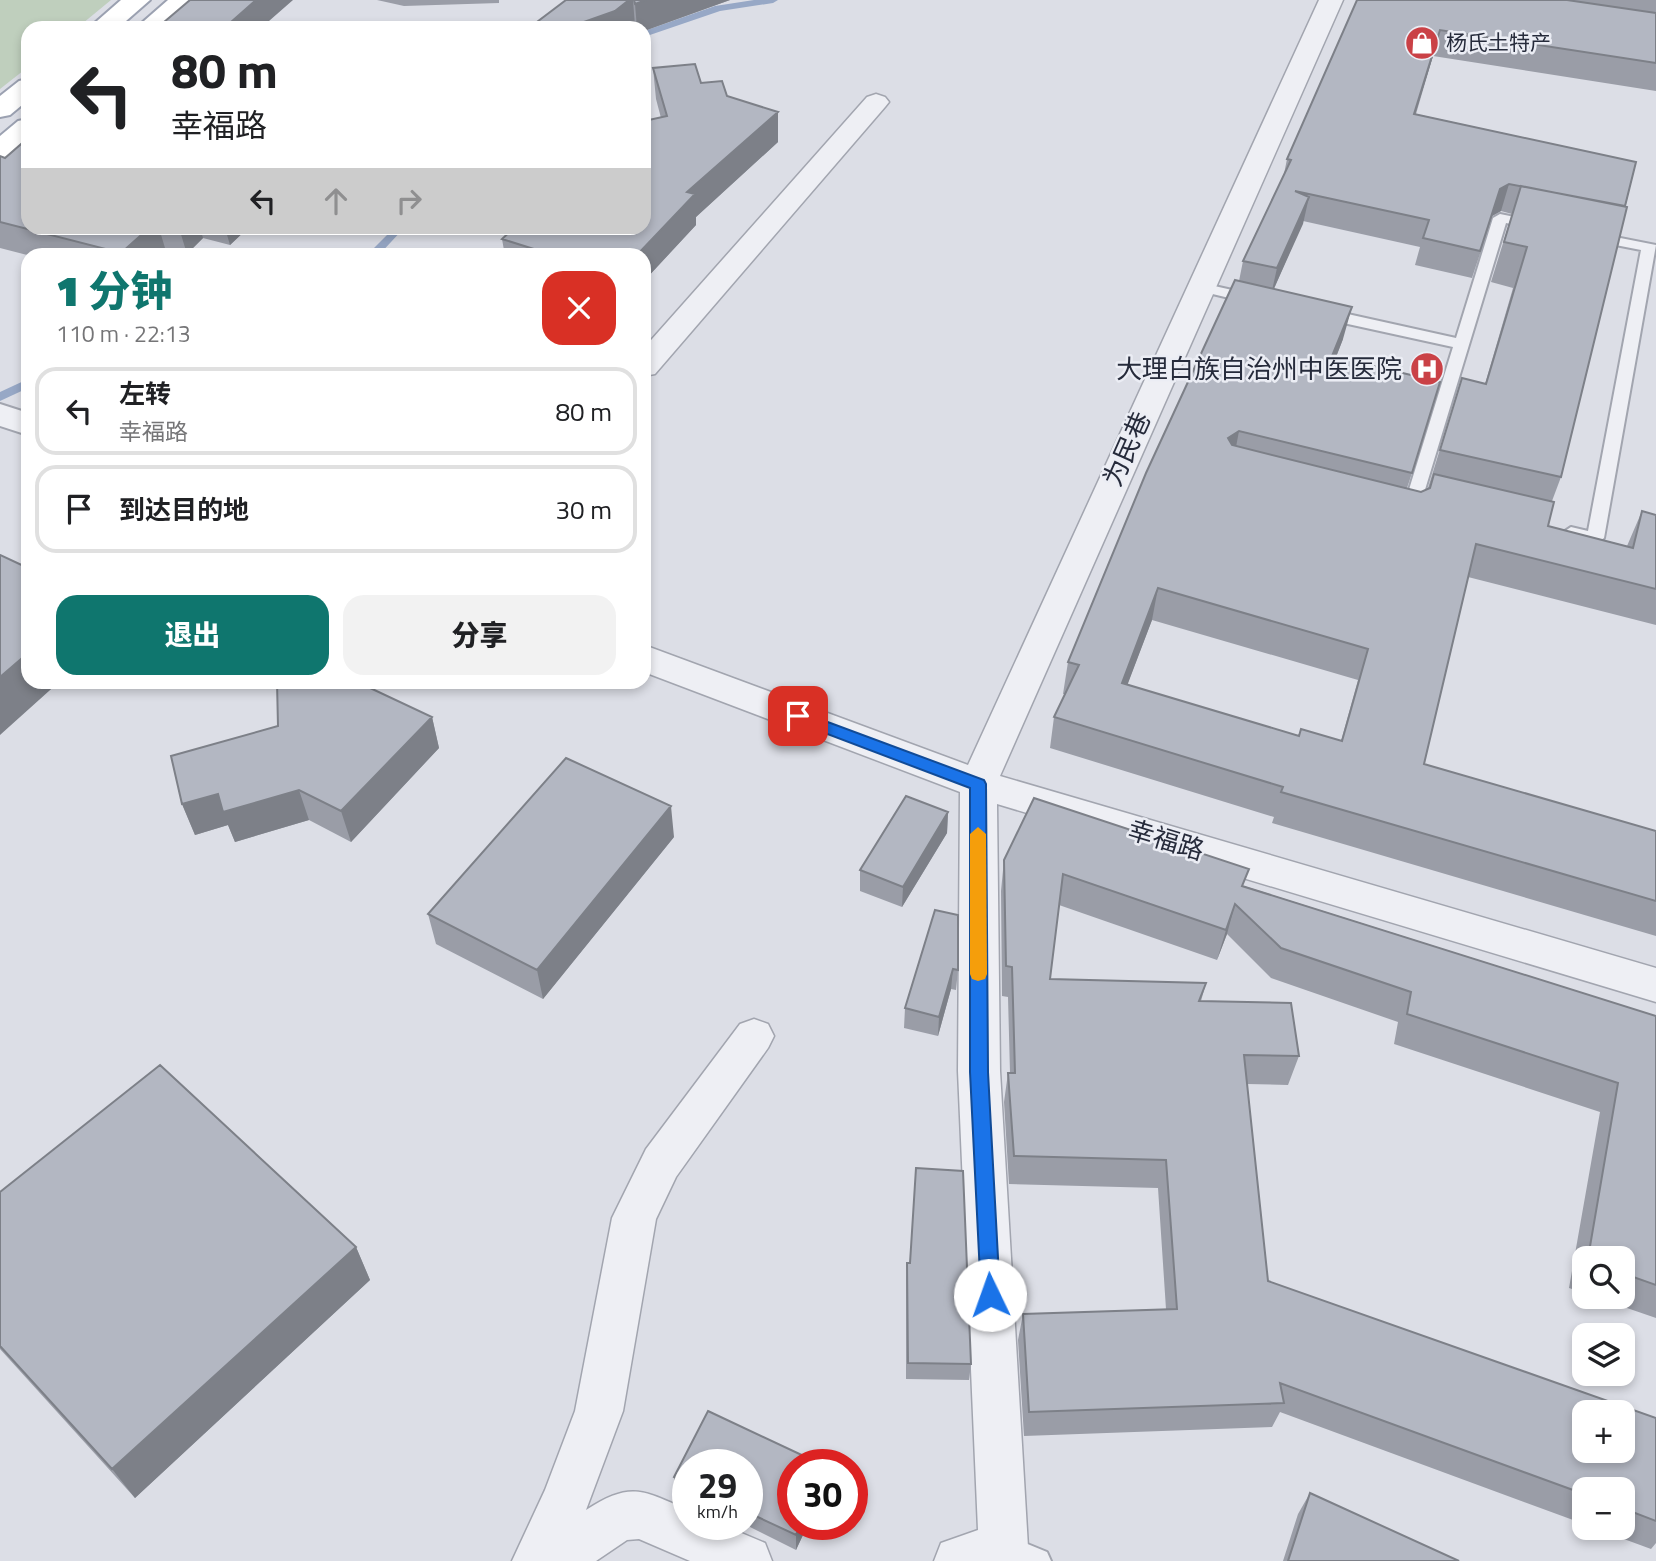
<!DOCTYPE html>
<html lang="zh">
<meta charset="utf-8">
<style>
:root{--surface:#fff;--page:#f2f2f2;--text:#202124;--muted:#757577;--line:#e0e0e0;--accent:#0f766e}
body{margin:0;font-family:"Titillium Web","Noto Sans SC",sans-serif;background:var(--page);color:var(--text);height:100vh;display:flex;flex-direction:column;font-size:26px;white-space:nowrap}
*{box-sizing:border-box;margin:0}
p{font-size:23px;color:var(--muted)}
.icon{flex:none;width:38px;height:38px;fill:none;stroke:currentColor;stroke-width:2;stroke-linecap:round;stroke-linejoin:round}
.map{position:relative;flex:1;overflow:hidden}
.drawer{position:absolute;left:21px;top:248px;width:630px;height:441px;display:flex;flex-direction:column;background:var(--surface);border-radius:21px;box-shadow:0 4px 10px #0003}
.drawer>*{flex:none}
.guide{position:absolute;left:21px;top:21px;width:630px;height:214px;border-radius:21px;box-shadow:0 4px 10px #0003;background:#fff;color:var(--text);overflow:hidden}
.fabs{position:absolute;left:1572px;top:1246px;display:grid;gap:14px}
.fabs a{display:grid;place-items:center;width:63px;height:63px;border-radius:14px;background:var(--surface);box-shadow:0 4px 10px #0003;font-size:35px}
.speed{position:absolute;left:672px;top:1449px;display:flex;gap:14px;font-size:35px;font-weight:700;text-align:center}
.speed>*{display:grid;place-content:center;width:91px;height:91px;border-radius:50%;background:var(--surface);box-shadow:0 4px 10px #0003;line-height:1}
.speed small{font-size:18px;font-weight:400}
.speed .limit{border:10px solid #d22;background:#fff;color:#111}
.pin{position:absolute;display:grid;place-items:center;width:60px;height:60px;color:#fff;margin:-30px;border-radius:14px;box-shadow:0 4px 10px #0006}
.me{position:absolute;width:77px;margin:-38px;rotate:357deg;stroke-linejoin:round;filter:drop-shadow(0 0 5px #0008)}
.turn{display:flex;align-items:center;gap:24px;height:147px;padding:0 35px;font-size:32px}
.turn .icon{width:91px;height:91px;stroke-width:2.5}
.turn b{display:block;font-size:49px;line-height:60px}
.lanes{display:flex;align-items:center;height:66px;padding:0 35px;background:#0003;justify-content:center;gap:35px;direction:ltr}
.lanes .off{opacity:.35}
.round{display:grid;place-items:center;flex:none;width:74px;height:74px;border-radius:21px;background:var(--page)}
.headline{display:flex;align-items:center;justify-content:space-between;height:119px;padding:0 35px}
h1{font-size:42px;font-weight:800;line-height:52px;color:var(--accent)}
.button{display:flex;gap:14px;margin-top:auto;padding:14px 35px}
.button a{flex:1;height:80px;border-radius:21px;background:var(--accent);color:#fff;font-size:28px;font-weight:800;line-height:80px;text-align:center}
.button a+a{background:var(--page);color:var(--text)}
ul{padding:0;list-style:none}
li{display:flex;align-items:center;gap:21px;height:88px;margin:0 14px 10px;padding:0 21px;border:4px solid var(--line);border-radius:21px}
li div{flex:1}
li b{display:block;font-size:26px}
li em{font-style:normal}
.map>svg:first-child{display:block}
</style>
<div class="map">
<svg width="1656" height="1561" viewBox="0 0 1656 1561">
<rect width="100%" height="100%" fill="#dcdee6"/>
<!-- green -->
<path fill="#bfcfbd" d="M0 0H111L77 28H28V67L0 89Z"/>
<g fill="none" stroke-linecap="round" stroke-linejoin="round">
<!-- stream -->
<path fill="#97a8c6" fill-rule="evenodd" d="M754 0H778L773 3 720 11 644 37V31L715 6Z
M394 228H404L378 256H366Z
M28 379V388L0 401V392Z"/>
<!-- service casing -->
<g stroke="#a2a5af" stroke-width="4">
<path id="service" d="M1500 214 1540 222 1542 225 1535 229 1506 223 1424 493 1439 497 1441 501 1439 505 1433 507 1409 500 1407 496 1453 347 1325 319 1317 314 1325 309 1456 338 1493 218Z
M1595 233 1656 245 1604 538 1595 544 1565 537 1562 533 1571 527 1588 531 1641 250 1590 240 1588 237 1590 234Z
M1201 283 1259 296 1262 299 1254 304 1196 290 1194 287 1196 284Z
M1003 1534 1047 1552 1051 1561H991L990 1547 994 1538Z"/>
</g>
<!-- minor casing -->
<g stroke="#a2a5af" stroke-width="3">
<path id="minor" d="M1319 0H1343L1000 776 1656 968V1002L997 804 1000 1071 1028 1547 1022 1561H934L941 1543 978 1530 958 1071 960 792 644 672V645L968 765Z
M876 94 885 97 889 102 885 107 655 374 644 376V348L867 97Z
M754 1019 768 1024 774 1036 768 1048 676 1177 656 1219 623 1411 586 1510C631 1481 642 1490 688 1510V1524H720L765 1543 772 1561H690L639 1539 627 1540 596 1561H512L545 1490 575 1411 612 1218 646 1149 740 1024Z"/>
</g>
<!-- tertiary casing -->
<g stroke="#a2a5af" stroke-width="4">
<path id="tertiary" d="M0 404 28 413V435L0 426Z"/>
</g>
<!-- primary casing -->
<g stroke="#9ba1b1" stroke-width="4">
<path id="primary" d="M121 0H150L118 28H89Z
M168 0H196L165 28H136Z
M28 79V100L10 115 0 117V96L19 81Z
M28 119V141L10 156 0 158V136L18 121Z"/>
</g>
<!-- service -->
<use href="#service" fill="#eeeff4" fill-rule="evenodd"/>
<!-- minor -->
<use href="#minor" fill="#eeeff4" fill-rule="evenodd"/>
<!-- tertiary -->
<use href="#tertiary" fill="#eeeff4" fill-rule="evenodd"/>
<!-- primary -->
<use href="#primary" fill="#fff" fill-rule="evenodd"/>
</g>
<!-- wall -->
<path fill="#9a9da7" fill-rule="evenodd" d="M377 0H499V3L404 6Z
M566 0H730L644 31V28H636L635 26Z
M1357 0H1656V91L1433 56 1416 114 1636 162 1561 477 1552 501 1548 526 1627 546 1642 511 1656 515V625L1468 577 1424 764 1656 831V936L1272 823 1274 817 1050 748 1054 717 1065 694H1063L1068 662 1239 281 1243 261 1284 174 1287 159ZM1501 211 1512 214 1491 282 1513 288 1485 384 1462 378 1428 488 1421 492 1407 488 1412 473 1336 357 1343 339 1274 289 1303 221 1420 247 1415 265 1472 278 1492 216ZM1152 620 1358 680 1341 741 1299 736 1127 685Z
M653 68 701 83 727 96 778 112V142L696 217V225L644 281V256H505L502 239 661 118 656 99Z
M0 156 5 158 28 228H248L230 245 203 238 187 254 165 248 157 256H31L0 248Z
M277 682H372L374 690 432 717 439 748 351 842 309 820 235 842 228 825 195 835 182 804 278 726Z
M948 812 947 833 902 907 860 891V870Z
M674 837 543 999 436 944 428 914Z
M1004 860 1244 886 1656 1016V1318L1595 1297H1622V1258H1584V1293L1569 1288 1600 1112 1394 1044 1398 1022 1271 978 1227 934 1217 960 1059 905 1050 979 1206 983 1201 1001 1299 1056 1288 1085 1247 1084 1268 1281 1656 1418V1543L1651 1549 1594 1528H1622V1489H1584V1524L1280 1412 1272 1427 1024 1436 1018 1340 1023 1314 1166 1309 1158 1188 1009 1184 1004 1102 1008 1073H1010L1008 997 1002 996 1001 891Z
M935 910 958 970 956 990 951 989 938 1036 904 1028 905 1008Z
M0 1192 356 1247 370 1280 135 1498 0 1349Z
M907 1263 971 1364 969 1380 906 1379V1281Z
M708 1411 823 1465H793V1524H808L796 1550 744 1524H747V1465H688V1497L676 1492 674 1477Z
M1310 1493 1459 1561H1283L1298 1514Z"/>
<!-- shaded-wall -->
<path fill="#7d8088" d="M256 0H293L261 28H232L230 23Z
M629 0H633L635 26 633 28H567Z
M646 0H730L644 31V28H637L635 4Z
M1440 30 1433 56 1407 141 1414 114Z
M778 112V142L696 217V225L644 281V256H636L687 192Z
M1509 184 1501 211 1492 216 1472 278 1500 189Z
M1309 197 1303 224 1271 295 1277 268Z
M149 228H159L165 248 157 256H122L121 253Z
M179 228H200L203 238 187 254Z
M225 228H248L230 245Z
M1352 307 1343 339 1324 388 1332 356Z
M1239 431 1233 463 1228 438Z
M1158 588 1152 620 1116 715 1122 683Z
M28 653V682H59L0 735V677Z
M367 682H372L374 689 376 718Z
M432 717 439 748 351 842 341 811Z
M299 790 309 820 235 842 228 825 195 835 182 804 218 794Z
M671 806 674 837 543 999 537 970Z
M948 812 947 833 902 907 903 887Z
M1235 904 1227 934 1217 960 1226 930Z
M953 969 951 989 938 1036 939 1017Z
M356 1247 370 1280 135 1498 112 1469Z
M801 1524H808L796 1550V1535Z"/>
<!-- building -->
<path fill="#b3b7c2" stroke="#7d8088" stroke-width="2" fill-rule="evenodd" d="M190 0H256L230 23 252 28H157Z
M566 0H629L615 11 567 28H529Z
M634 0H646L635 4Z
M1357 0H1567L1656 13V63L1440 30 1414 114 1636 162 1625 206 1509 184 1500 189 1480 251 1423 238 1429 220 1295 191 1309 197 1277 268 1243 261 1291 160 1287 159Z
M695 64 701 83 722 81 727 96 778 112 687 192 695 194 636 256H556L502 239 514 228H644V121L667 116 653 68Z
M28 138V228H149L121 253 0 222V156L5 158Z
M1521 186 1627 207 1561 477 1440 450 1462 378 1486 384 1527 247 1504 242Z
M1235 280 1352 307 1332 356 1440 382 1412 473 1239 431 1228 438 1232 445 1421 492 1430 488 1434 474 1554 502 1548 526 1633 548 1642 511 1656 515V589L1476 544 1424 764 1656 831V901L1281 792 1283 787 1054 717 1079 665 1068 662 1146 473ZM1158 588 1368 649 1342 741 1301 729 1299 736 1122 683Z
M0 555 28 568V653L0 677Z
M277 682H367L368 687 432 717 341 811 299 790 223 812 218 794 182 804 171 756 278 726Z
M566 758 671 806 537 970 428 914Z
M906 796 948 812 903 887 860 870Z
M1034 798 1249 869 1242 886 1656 1016V1285L1622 1273V1258H1588L1618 1083 1407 1014 1411 992 1281 948 1235 904 1226 930 1063 874 1050 979 1206 983 1199 1001 1291 1003 1299 1056 1244 1055 1268 1281 1656 1418V1521L1622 1508V1489H1584V1494L1280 1383 1284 1403 1029 1412 1023 1314 1177 1309 1166 1160 1014 1156 1008 1073H1015L1012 967 1006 966 1004 860ZM1584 1412H1622V1451H1584Z
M935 910 958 915V970L953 969 939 1017 905 1008Z
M160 1065 356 1247 112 1469 0 1346V1192Z
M916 1168 963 1171 971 1364 908 1363 907 1263H910Z
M708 1411 823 1465H793V1524H801L796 1535 747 1512V1465H688V1483L674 1477Z
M1310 1493 1459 1561H1288Z"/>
<!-- route -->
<path fill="#1a73e8" stroke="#114b97" stroke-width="2" d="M798 711 984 780 986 784 988 1072 1000 1295 997 1302 990 1304 983 1302 981 1295 970 1072V788L793 721 790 716 793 712Z"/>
<!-- slow -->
<path fill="#f59e0b" d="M978 827 986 834 987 974 985 979 978 981 972 979 970 974V834Z"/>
<!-- icons -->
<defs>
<g id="shop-disc" transform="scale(1.75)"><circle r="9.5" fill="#ca4146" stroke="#ebedf4"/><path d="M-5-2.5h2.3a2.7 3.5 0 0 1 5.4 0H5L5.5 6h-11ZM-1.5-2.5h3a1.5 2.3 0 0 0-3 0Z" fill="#fff"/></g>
<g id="hospital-disc" transform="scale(1.75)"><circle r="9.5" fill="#ca4146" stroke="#ebedf4"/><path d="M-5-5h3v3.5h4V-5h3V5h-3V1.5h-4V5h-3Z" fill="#fff"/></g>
</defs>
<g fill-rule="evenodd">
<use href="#shop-disc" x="1422" y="43"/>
<use href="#hospital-disc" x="1427" y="369"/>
</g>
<g text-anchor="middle" stroke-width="5" stroke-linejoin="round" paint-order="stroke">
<!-- far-poi labels -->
<g font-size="21" fill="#262b3b" stroke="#ebedf4" text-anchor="start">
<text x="1446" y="50">杨氏土特产</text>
</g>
<!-- poi labels -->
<g font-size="26" fill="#262b3b" stroke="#ebedf4" text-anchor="end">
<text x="1402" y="378">大理白族自治州中医医院</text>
</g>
<!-- street labels -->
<g font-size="26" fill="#262b3b" stroke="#ebedf4">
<text transform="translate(1127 449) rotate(-66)" y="9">为民巷</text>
<text transform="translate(1166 840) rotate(17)" y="9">幸福路</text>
</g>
</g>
</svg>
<div class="fabs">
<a><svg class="icon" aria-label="search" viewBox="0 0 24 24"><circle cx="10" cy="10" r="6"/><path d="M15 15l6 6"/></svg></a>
<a><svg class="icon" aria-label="layers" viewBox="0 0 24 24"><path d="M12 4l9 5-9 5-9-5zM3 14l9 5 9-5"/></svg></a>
<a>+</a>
<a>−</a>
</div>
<div class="speed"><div>29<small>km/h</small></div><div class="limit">30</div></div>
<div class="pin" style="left:798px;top:716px;background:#d93025"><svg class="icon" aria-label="arrive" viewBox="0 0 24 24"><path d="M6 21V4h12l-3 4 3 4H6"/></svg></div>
<svg class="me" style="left:990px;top:1295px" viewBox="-20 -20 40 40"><circle r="19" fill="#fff"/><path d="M0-13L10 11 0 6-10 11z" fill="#1a73e8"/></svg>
<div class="guide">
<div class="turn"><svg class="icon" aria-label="left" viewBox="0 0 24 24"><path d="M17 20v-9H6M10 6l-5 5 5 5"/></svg><div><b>80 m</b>幸福路</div></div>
<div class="lanes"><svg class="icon" aria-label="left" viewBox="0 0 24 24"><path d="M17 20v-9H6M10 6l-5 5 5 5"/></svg><svg class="icon off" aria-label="ahead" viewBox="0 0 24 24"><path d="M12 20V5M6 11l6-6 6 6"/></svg><svg class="icon off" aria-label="right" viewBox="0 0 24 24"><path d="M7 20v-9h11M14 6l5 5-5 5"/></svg></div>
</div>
<section class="drawer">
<div class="headline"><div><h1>1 分钟</h1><p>110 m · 22:13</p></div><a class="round" style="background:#d93025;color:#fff"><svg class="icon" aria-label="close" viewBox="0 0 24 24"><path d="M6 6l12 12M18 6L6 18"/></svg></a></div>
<ul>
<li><svg class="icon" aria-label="left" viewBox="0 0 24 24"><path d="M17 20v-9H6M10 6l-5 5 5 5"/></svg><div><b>左转</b><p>幸福路</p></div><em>80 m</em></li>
<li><svg class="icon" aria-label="arrive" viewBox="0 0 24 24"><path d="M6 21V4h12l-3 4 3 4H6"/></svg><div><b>到达目的地</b></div><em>30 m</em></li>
</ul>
<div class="button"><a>退出</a><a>分享</a></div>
</section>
</div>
